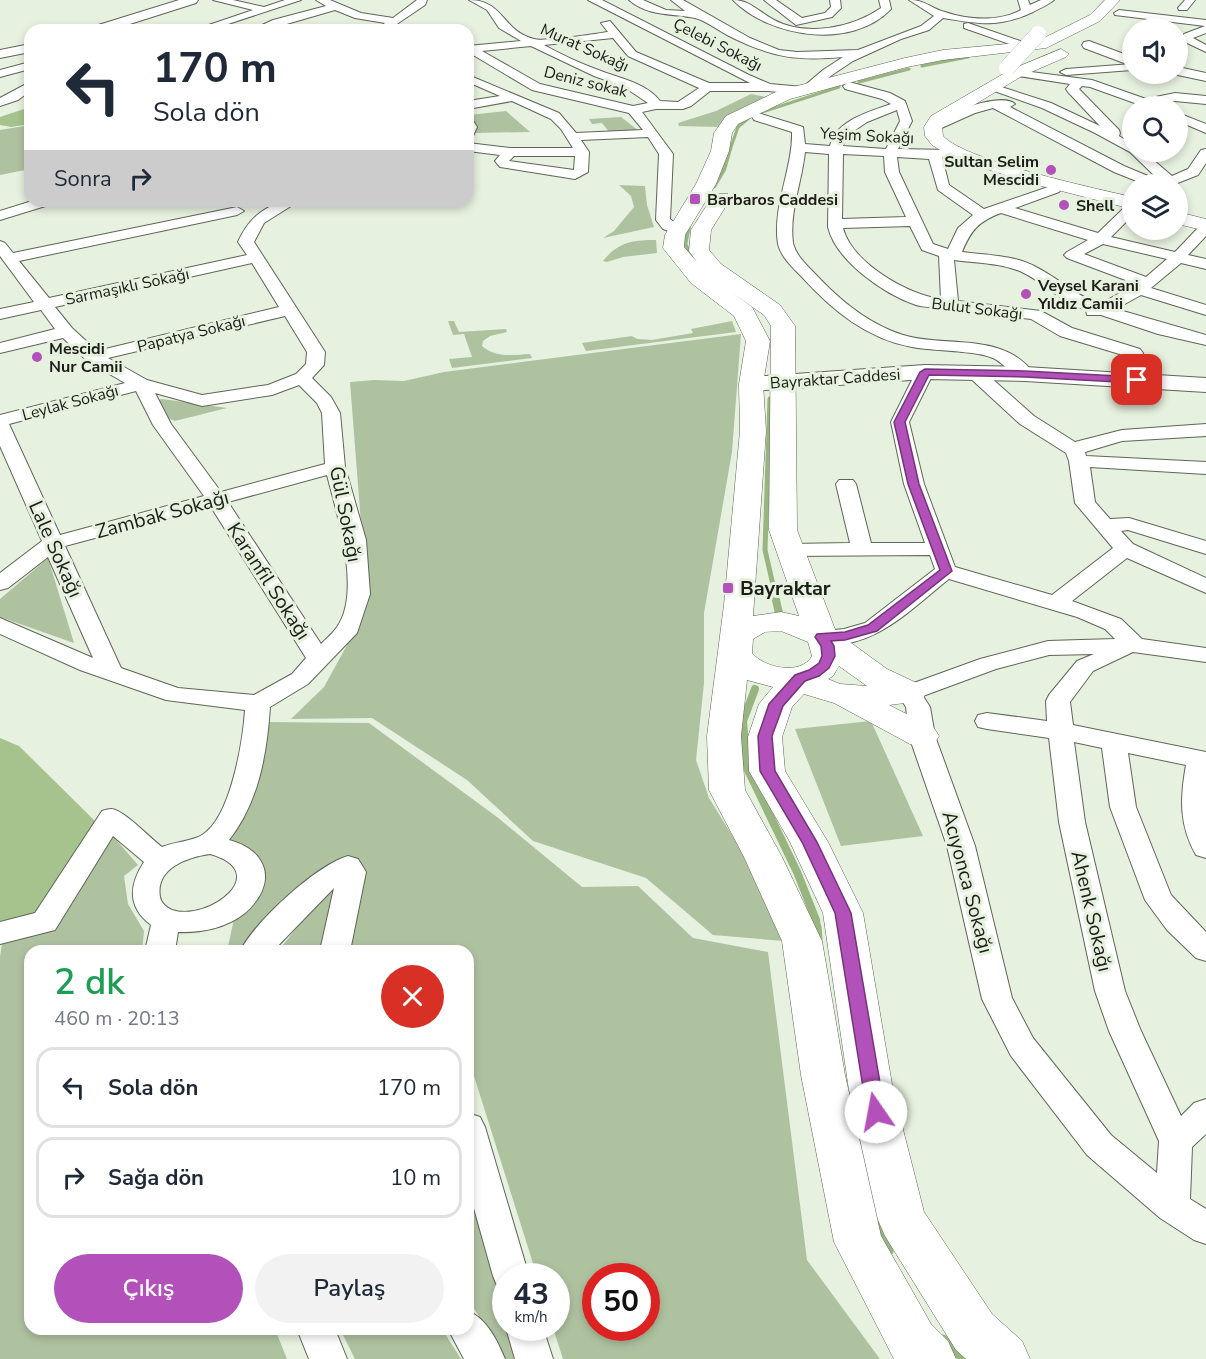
<!DOCTYPE html>
<html lang="tr">
<meta charset="utf-8">
<style>
:root{--surface:#fff;--page:#f2f2f3;--text:#1f2937;--muted:#747a83;--line:#e0e1e3;--accent:#b251b9}
body{margin:0;font-family:"Nunito Sans",sans-serif;background:var(--page);color:var(--text);height:100vh;display:flex;flex-direction:column;font-size:22px;white-space:nowrap}
*{box-sizing:border-box;margin:0}
p{font-size:20px;color:var(--muted)}
.icon{flex:none;width:33px;height:33px;fill:none;stroke:currentColor;stroke-width:2;stroke-linecap:round;stroke-linejoin:round}
.map{position:relative;flex:1;overflow:hidden}
.side{position:absolute;left:24px;top:945px;width:450px;height:390px;display:flex;flex-direction:column;background:var(--surface);border-radius:18px;box-shadow:0 3px 9px #0003}
.side>*{flex:none}
.hud{position:absolute;left:24px;top:24px;width:450px;height:183px;border-radius:18px;box-shadow:0 3px 9px #0003;background:#fff;color:var(--text);overflow:hidden}
.buttons{position:absolute;left:1122px;top:18px;display:grid;gap:12px}
.buttons a{display:grid;place-items:center;width:66px;height:66px;border-radius:50%;background:var(--surface);box-shadow:0 3px 9px #0003;font-size:30px}
.speed{position:absolute;left:492px;top:1263px;display:flex;gap:12px;font-size:30px;font-weight:700;text-align:center}
.speed>*{display:grid;place-content:center;width:78px;height:78px;border-radius:50%;background:var(--surface);box-shadow:0 3px 9px #0003;line-height:1}
.speed small{font-size:15px;font-weight:400}
.speed .limit{border:9px solid #d22;background:#fff;color:#111}
.pin{position:absolute;display:grid;place-items:center;width:51px;height:51px;color:#fff;margin:-26px;border-radius:12px;box-shadow:0 3px 9px #0006}
.me{position:absolute;width:66px;margin:-33px;rotate:348deg;stroke-linejoin:round;filter:drop-shadow(0 0 4px #0008)}
.turn{display:flex;align-items:center;gap:21px;height:126px;padding:0 30px;font-size:27px}
.turn .icon{width:78px;height:78px;stroke-width:2.5}
.turn b{display:block;font-size:42px;line-height:51px}
.then{display:flex;align-items:center;height:57px;padding:0 30px;background:#0003;gap:12px;font-size:22px}
.round{display:grid;place-items:center;flex:none;width:63px;height:63px;border-radius:32px;background:var(--page)}
.summary{display:flex;align-items:center;justify-content:space-between;height:102px;padding:0 30px}
h1{font-size:36px;font-weight:600;line-height:45px;color:#1e9e55}
.primary-button{display:flex;gap:12px;margin-top:auto;padding:12px 30px}
.primary-button a{flex:1;height:69px;border-radius:36px;background:var(--accent);color:#fff;font-size:24px;font-weight:600;line-height:69px;text-align:center}
.primary-button a+a{background:var(--page);color:var(--text)}
ul{padding:0;list-style:none}
li{display:flex;align-items:center;gap:18px;height:81px;margin:0 12px 9px;padding:0 18px;border:3px solid var(--line);border-radius:18px}
li div{flex:1}
li b{display:block;font-size:22px}
li em{font-style:normal}
.map>svg:first-child{display:block}
</style>
<div class="map">
<svg width="1206" height="1359" viewBox="0 0 1206 1359">
<rect width="100%" height="100%" fill="#e7f1df"/>
<!-- green -->
<path fill="#afc2a0" fill-rule="evenodd" d="M751 94 771 98 718 127 679 126 678 123 716 111Z
M506 111 530 132 475 133 476 124 469 115Z
M621 117 639 131 610 133 602 123 592 124 589 119Z
M30 125V169L0 175V130Z
M619 185 645 186 647 205 654 227 603 238 614 231 634 207 631 196Z
M656 240 657 253 623 257 607 262 603 261C618 242 633 240 656 240Z
M448 321H454L459 332 506 329 507 332 490 336 483 341 482 346C496 358 513 355 530 354L532 358 452 368 449 359 472 357 464 334 453 335Z
M732 321 736 332 586 351 582 343 632 336 637 339 652 340 693 333 691 329Z
M741 334 732 452 704 613V683L696 760 709 798 759 879 784 941 713 935 646 878 533 841 467 780 372 718 291 719 324 687 347 645 366 588 350 382 374 380 404 381 444 372Z
M162 399 227 408 175 421 170 419 157 403V400Z
M48 558 74 643 0 617V599Z
M871 721 923 836 841 846 795 729Z
M265 722 369 723 497 817 582 887 638 886 693 938 768 952 807 1260 880 1359H563L553 1328H556V1276H537L468 1057V951H348L363 866 348 860 332 862 244 943 241 951H227L234 919 260 886 227 840ZM596 1276H646V1328H596Z
M112 835 138 865 124 876 128 904 144 931 142 951H30V1329H275L287 1359H0V957L3 936Z
M337 878 326 951H278Z
M468 1181 505 1314 506 1328H509L518 1359H504L468 1298Z
M340 1329H442L461 1359H355Z"/>
<!-- forest -->
<path fill="#a6c38e" d="M30 107V124L11 127 0 125V117Z
M0 738 19 746 100 826 40 915 0 926Z"/>
<g fill="none" stroke-linecap="round" stroke-linejoin="round">
<!-- stream-far4 -->
<path stroke="#98b480" stroke-width="3" d="M922 66 968 57
M859 82 909 69
M762 112 839 87
M730 150 738 127 749 118"/>
<!-- stream-far3 -->
<path stroke="#98b480" stroke-width="4.5" d="M714 186 724 169 730 148
M689 225 685 244 693 260"/>
<!-- stream-far2 -->
<path stroke="#98b480" stroke-width="5" d="M770 399 765 550 776 598"/>
<!-- stream-far1 -->
<path stroke="#98b480" stroke-width="8" d="M775 596 779 613
M755 689 743 721 747 768 797 872 816 920 817 929"/>
<!-- stream -->
<path stroke="#98b480" stroke-width="9" d="M817 927 818 939
M876 1223 889 1251
M943 1339 964 1359"/>
<!-- minor casing -->
<g stroke="#5e6657" stroke-width="2">
<path id="minor" d="M213 0H233L264 7 285 0H301L210 30H194L253 10Z
M316 0H330L361 13 393 18 417 0H427L425 5 388 30H376L385 23 355 18 335 10 266 30H251L273 20 326 6Z
M469 0C504 0 502 31 534 39 544 42 594 34 608 32L601 23 610 21 636 52 709 83H750L588 0H602L749 75 770 84 803 87 823 70 843 57C797 61 774 58 731 37 720 32 707 21 695 18 672 13 649 17 629 0H643L666 10 685 11 671 0H683L750 38 779 50 797 52 858 50 921 26 934 16 909 0C926 0 930 8 945 12 968 20 999 22 1021 10L1018 0H1028L1030 5 1041 0H1054C1048 5 1040 8 1033 12 999 28 979 24 943 18L929 30 901 39 853 61 832 75 812 92 800 94 768 91H710L691 106 683 109H656L642 112 673 154 670 219 684 230 677 234 663 229 656 220 659 154 648 137 581 140 589 152 588 172 575 179 500 167 495 161 500 155 468 151V143L510 148H573L561 129 551 119 512 101 468 109V101L500 96 468 82V75L559 113 576 133 643 130 629 113 532 90 468 52V46L521 41 499 28 487 10ZM613 38 628 56 699 88 678 102 660 101C646 83 622 79 601 71 582 64 562 55 544 45ZM531 46 594 76 624 87 648 103 633 106 540 84 482 51ZM514 156H575L574 170 509 161Z
M733 0C750 0 759 12 774 20 806 37 852 28 881 8L879 0H889L891 9C852 50 770 38 733 0Z
M764 0H776L802 18 825 13 831 7 830 0H840L841 8 832 17 796 25Z
M1185 0H1195L1187 10H1179L1178 8Z
M1119 10 1206 20V33L1193 38 1206 45V52L1183 41 1184 34 1205 26 1115 15 1114 13Z
M968 23 1032 45 1034 47 1028 50 1024 49 964 28V24Z
M30 62V69L0 77V70Z
M1132 64V70L1066 75 1060 72 1066 69Z
M1016 70 1092 80 1146 99 1175 93 1206 96V104L1175 101 1158 104 1159 106H1143L1090 87 1082 86 1079 89 1119 130 1120 133 1119 136 1132 144V152H1144L1172 176 1188 169 1201 150 1206 149V163L1198 175 1175 184H1144L1114 172 993 108 975 113 937 130 933 131 927 127C939 115 1001 91 1015 104L1010 107 1124 166 1160 181 1130 152 1095 133 1042 108 986 88 992 84 1051 103 1100 126 1068 92 1066 89 1070 84 1012 75V71Z
M30 82V91L18 100 0 106V98Z
M849 82 890 93 905 101 912 121 898 149 949 150 951 153 949 156 942 157 949 185 984 209 1054 185 1059 186 1061 189 1059 192 1015 208 1098 233 1127 205 1132 204V216L1111 237 1175 252 1197 229 1206 225V236L1188 255 1206 259V269L1181 263 1151 288 1206 305V315L1141 295 1116 309 1206 335V345L1158 334 1101 315H1087L1086 310C1062 303 1045 283 1022 272 1002 263 976 263 954 260L958 301 1041 311 1072 328 1140 349 1143 353 1146 380 1143 384H1131L1128 380 1126 356 1060 336 1031 319 956 310C948 312 946 309 939 308 931 307 923 307 916 305 884 294 836 261 828 227L829 154 805 152C802 182 789 212 793 243 796 257 811 269 820 279 842 302 871 325 903 335 945 348 1004 331 1034 374L1031 378C1016 382 1006 364 993 358 983 354 972 353 962 352 945 350 928 350 912 347 867 339 832 310 802 277 793 268 781 257 778 244 772 207 793 168 792 132L754 120 752 117 758 113 803 127 805 144 830 146C836 120 869 112 891 104L882 99 845 89 843 86ZM897 110 900 121 886 149 843 146 845 137 867 122ZM843 154 884 156 885 172 906 217 842 219ZM897 157 929 159 938 190 973 215 958 228 948 249 933 244 899 172ZM1001 213 1088 240 1067 252 1064 255 1067 258 1136 284 1100 304C1076 296 1058 278 1036 267 1014 255 986 255 962 252 971 230 979 221 1001 213ZM910 226 922 250 939 256 941 299C908 295 852 263 843 228ZM1103 244 1167 259 1146 277 1084 254Z
M1178 113 1206 124V133L1178 121Z
M468 118 472 119 477 127 473 136 468 137Z
M32 201H54L52 204 0 220V211Z
M281 201H299L264 223 254 242 325 352 324 365 312 378 331 397 340 413 345 467 366 540 370 594 357 633 308 684 270 707C267 753 259 802 229 840 270 851 277 885 245 913 227 928 201 933 178 932L175 951H145L151 925C127 907 129 885 144 862L113 836 55 930 0 944V922L35 913 102 811C105 810 108 809 111 809 123 809 151 839 162 847 174 842 193 841 202 835 231 818 243 740 245 710L166 700 80 670 0 634V618L93 658 48 557 8 588 0 590V573L42 541 0 446V415L125 383 87 361 63 338 0 353V343L55 329 41 310 0 319V309L34 302 0 256V241L5 243 13 253 237 207 244 211 237 215 19 261 49 298 247 255 238 242C248 220 259 211 281 201ZM252 263 279 307 97 351 72 328 55 307ZM285 316 307 352 306 364 296 374 268 385 202 395 147 380 108 358ZM299 385 317 403 322 413 325 464 221 492 171 424 155 393 202 406 272 395ZM136 391 153 425 204 496 60 535 9 424ZM327 475C337 514 362 592 337 627 333 633 326 639 321 644L228 502ZM211 507 306 658 292 674 254 695 178 688 121 668 65 546ZM210 854C274 872 209 922 172 910 167 908 161 903 160 897 155 868 188 857 210 854Z
M925 367 931 368 934 372 909 422 924 484 955 567 1052 595 1113 548 1075 503 1069 461 1066 453 1020 424 969 377 966 373 969 369H981L1034 416 1075 442 1122 430 1206 424V436L1122 441 1085 452 1086 456 1206 462V474L1090 467 1095 502 1110 519 1129 518 1206 541V554L1128 530 1121 531 1133 544 1206 578V593L1127 558 1072 601 1121 619 1142 639 1206 648V662L1133 652 1093 671 1070 702 1073 725 1206 752V858L1196 855C1179 825 1180 798 1186 765L1128 753 1136 807 1171 895 1206 932V961L1196 958 1167 930 1145 900 1110 807 1102 748 1074 742 1085 822 1125 991 1141 1031 1181 1116 1194 1103 1206 1099V1134L1192 1147 1190 1199 1206 1209V1244L1194 1240 1160 1218 1087 1155 1011 1056 982 999 947 846 909 736 906 707 897 693 900 688 980 659 1048 641 1115 639 1105 629 1077 617 949 579C911 609 868 656 814 642L810 637 814 632 844 629 865 623 935 569 930 555 790 556 782 555 779 550 782 545 790 544 850 543 836 484 839 480H853L856 484 871 543H925L904 484 891 422 916 372 919 368ZM1094 654 1077 661 1049 695 1046 701 1047 721 987 713 978 715 975 721 978 727 987 729 1049 738 1059 822 1095 991 1109 1031 1159 1141 1157 1173 1111 1135 1033 1038 1012 998 975 846 935 736 930 707 923 696 996 669 1049 655Z
M348 856 358 859 366 872 350 951H320L334 888 273 951H240C256 921 315 866 348 856Z
M468 1113 480 1117 485 1127 529 1276H506V1291L498 1288 493 1276 468 1187Z
M468 1311C487 1319 497 1340 505 1359H464L448 1329H468Z
M506 1328H543L553 1359H515Z
M297 1329H335L347 1359H309Z"/>
</g>
<!-- tertiary casing -->
<g stroke="#5e6657" stroke-width="2">
<path id="tertiary" d="M179 0H198L196 3 111 30H90L92 27Z
M1089 41 1132 57V66L1084 48 1082 45 1084 42Z
M30 44V52L0 58V50Z
M1178 67 1206 73V81L1173 74H1178Z
M925 365 1025 367 1206 378V392L1025 381 925 379 751 391 743 389 740 384 743 379 751 377Z"/>
</g>
<!-- secondary casing -->
<g stroke="#5e6657" stroke-width="1">
<path id="secondary" d="M1105 0H1120L1100 21 1046 48 943 60 907 67 790 99 738 124 732 133 729 151 716 184 685 235 684 247 697 262 689 251 691 230 714 194H728L731 198 711 230 709 250 721 264 780 305 795 326 797 530 836 632 887 669 921 685 926 693 921 701 889 705 934 728 939 736 934 744 922 747 910 744 834 703 804 694 792 707 782 737 785 771 828 842 863 913 893 1090 924 1212 992 1314 1022 1341 1030 1359H966L956 1350 885 1236 878 1220 849 1090 823 913 790 842 749 771 748 737 759 704 773 687 747 680 741 736 745 790 782 857 822 941 845 1075 881 1236 931 1324 948 1341 956 1359H894L834 1242 801 1075 782 941 744 857 709 790 707 736 724 605 740 431 739 384 746 341 734 316 691 283 663 248 665 235 696 184 711 151 714 133 726 116 778 91 905 58 943 50 1038 41 1090 15ZM731 292 764 315 771 326 769 530 799 616 781 612 753 616 766 431 763 384 770 341 752 307ZM781 631 808 642 812 656C801 676 764 668 752 653L753 639 765 632ZM839 666 867 686 840 684 828 679 833 676Z
M1061 49 1069 54 1066 57 1022 76 944 123 942 127 943 136C966 161 1094 188 1132 197V209L1034 184 955 159 932 145 925 136 924 127 931 116 1010 70Z
M1178 212 1206 219V231L1178 224Z"/>
</g>
<!-- minor -->
<use href="#minor" fill="#fff" fill-rule="evenodd"/>
<!-- tertiary -->
<use href="#tertiary" fill="#fff" fill-rule="evenodd"/>
<!-- secondary -->
<use href="#secondary" fill="#fff" fill-rule="evenodd"/>
<!-- secondary-bridge casing -->
<g stroke="#5e6657" stroke-width="16" stroke-linecap="butt">
<path id="secondary-bridge" d="M1007 68 1038 34"/>
</g>
<!-- secondary-bridge -->
<use href="#secondary-bridge" stroke="#fff" stroke-width="16"/>
</g>
<!-- route -->
<path fill="#b251b9" stroke="#743578" stroke-width="1.5" d="M925 369 1025 371 1137 377 1142 380 1137 383 1025 377 929 375 905 422 919 484 952 571 877 631 845 640 831 641 834 646 835 656 829 668 819 676 805 681 783 706 772 736 775 771 817 842 851 913 885 1112 883 1118 876 1120 869 1118 867 1112 835 913 802 842 760 771 758 736 769 704 795 675 809 670 819 663 822 656 821 646 815 637 817 634 845 632 868 625 940 570 908 484 894 422 920 372Z"/>
<!-- markers -->
<g fill="#b251b9" stroke="#e7f1df" stroke-width="2">
<circle cx="1051" cy="170" r="6"/>
<rect x="689" y="193" width="12" height="12" rx="3"/>
<circle cx="1064" cy="205" r="6"/>
<circle cx="1026" cy="294" r="6"/>
<circle cx="37" cy="357" r="6"/>
<rect x="722" y="582" width="12" height="12" rx="3"/>
</g>
<g text-anchor="middle" stroke-width="6" stroke-linejoin="round" paint-order="stroke">
<!-- far-street labels -->
<g font-size="16" fill="#1a1e17" stroke="#e7f1df">
<text transform="translate(718 44) rotate(27)" y="6">Çelebi Sokağı</text>
<text transform="translate(585 47) rotate(24)" y="6">Murat Sokağı</text>
<text transform="translate(586 81) rotate(14)" y="6">Deniz sokak</text>
<text transform="translate(867 135) rotate(3)" y="6">Yeşim Sokağı</text>
<text transform="translate(127 286) rotate(-12)" y="6">Sarmaşıklı Sokağı</text>
<text transform="translate(977 308) rotate(7)" y="6">Bulut Sokağı</text>
<text transform="translate(191 333) rotate(-14)" y="6">Papatya Sokağı</text>
<text transform="translate(835 378) rotate(-4)" y="6">Bayraktar Caddesi</text>
<text transform="translate(70 402) rotate(-15)" y="6">Leylak Sokağı</text>
</g>
<!-- far-poi labels -->
<g font-size="16" font-weight="bold" fill="#1a1e17" stroke="#e7f1df" text-anchor="start">
<text x="1039" y="167" text-anchor="end">Sultan Selim<tspan x="1039" dy="18">Mescidi</tspan></text>
<text x="707" y="205">Barbaros Caddesi</text>
<text x="1076" y="211">Shell</text>
<text x="1038" y="291">Veysel Karani<tspan x="1038" dy="18">Yıldız Camii</tspan></text>
<text x="49" y="354">Mescidi<tspan x="49" dy="18">Nur Camii</tspan></text>
</g>
<!-- street labels -->
<g font-size="20" fill="#1a1e17" stroke="#e7f1df">
<text transform="translate(162 514) rotate(-15)" y="7">Zambak Sokağı</text>
<text transform="translate(346 514) rotate(79)" y="7">Gül Sokağı</text>
<text transform="translate(56 549) rotate(66)" y="7">Lale Sokağı</text>
<text transform="translate(269 581) rotate(57)" y="7">Karanfil Sokağı</text>
<text transform="translate(968 882) rotate(75)" y="7">Acıyonca Sokağı</text>
<text transform="translate(1092 911) rotate(77)" y="7">Ahenk Sokağı</text>
</g>
<!-- poi labels -->
<g font-size="20" font-weight="bold" fill="#1a1e17" stroke="#e7f1df" text-anchor="start">
<text x="740" y="595">Bayraktar</text>
</g>
</g>
</svg>
<div class="buttons">
<a><svg class="icon" aria-label="sound" viewBox="0 0 24 24"><path d="M4 9h4l5-4v14l-5-4H4zM17 9q2 3 0 6"/></svg></a>
<a><svg class="icon" aria-label="search" viewBox="0 0 24 24"><circle cx="10" cy="10" r="6"/><path d="M15 15l6 6"/></svg></a>
<a><svg class="icon" aria-label="layers" viewBox="0 0 24 24"><path d="M12 4l9 5-9 5-9-5zM3 14l9 5 9-5"/></svg></a>
</div>
<div class="speed"><div>43<small>km/h</small></div><div class="limit">50</div></div>
<div class="pin" style="left:1137px;top:380px;background:#d93025"><svg class="icon" aria-label="arrive" viewBox="0 0 24 24"><path d="M6 21V4h12l-3 4 3 4H6"/></svg></div>
<svg class="me" style="left:876px;top:1112px" viewBox="-20 -20 40 40"><circle r="19" fill="#fff"/><path d="M0-13L10 11 0 6-10 11z" fill="#b251b9"/></svg>
<div class="hud">
<div class="turn"><svg class="icon" aria-label="left" viewBox="0 0 24 24"><path d="M17 20v-9H6M10 6l-5 5 5 5"/></svg><div><b>170 m</b>Sola dön</div></div>
<div class="then">Sonra<svg class="icon" aria-label="right" viewBox="0 0 24 24"><path d="M7 20v-9h11M14 6l5 5-5 5"/></svg></div>
</div>
<section class="side">
<div class="summary"><div><h1>2 dk</h1><p>460 m · 20:13</p></div><a class="round" style="background:#d93025;color:#fff"><svg class="icon" aria-label="close" viewBox="0 0 24 24"><path d="M6 6l12 12M18 6L6 18"/></svg></a></div>
<ul>
<li><svg class="icon" aria-label="left" viewBox="0 0 24 24"><path d="M17 20v-9H6M10 6l-5 5 5 5"/></svg><div><b>Sola dön</b></div><em>170 m</em></li>
<li><svg class="icon" aria-label="right" viewBox="0 0 24 24"><path d="M7 20v-9h11M14 6l5 5-5 5"/></svg><div><b>Sağa dön</b></div><em>10 m</em></li>
</ul>
<div class="primary-button"><a>Çıkış</a><a>Paylaş</a></div>
</section>
</div>
